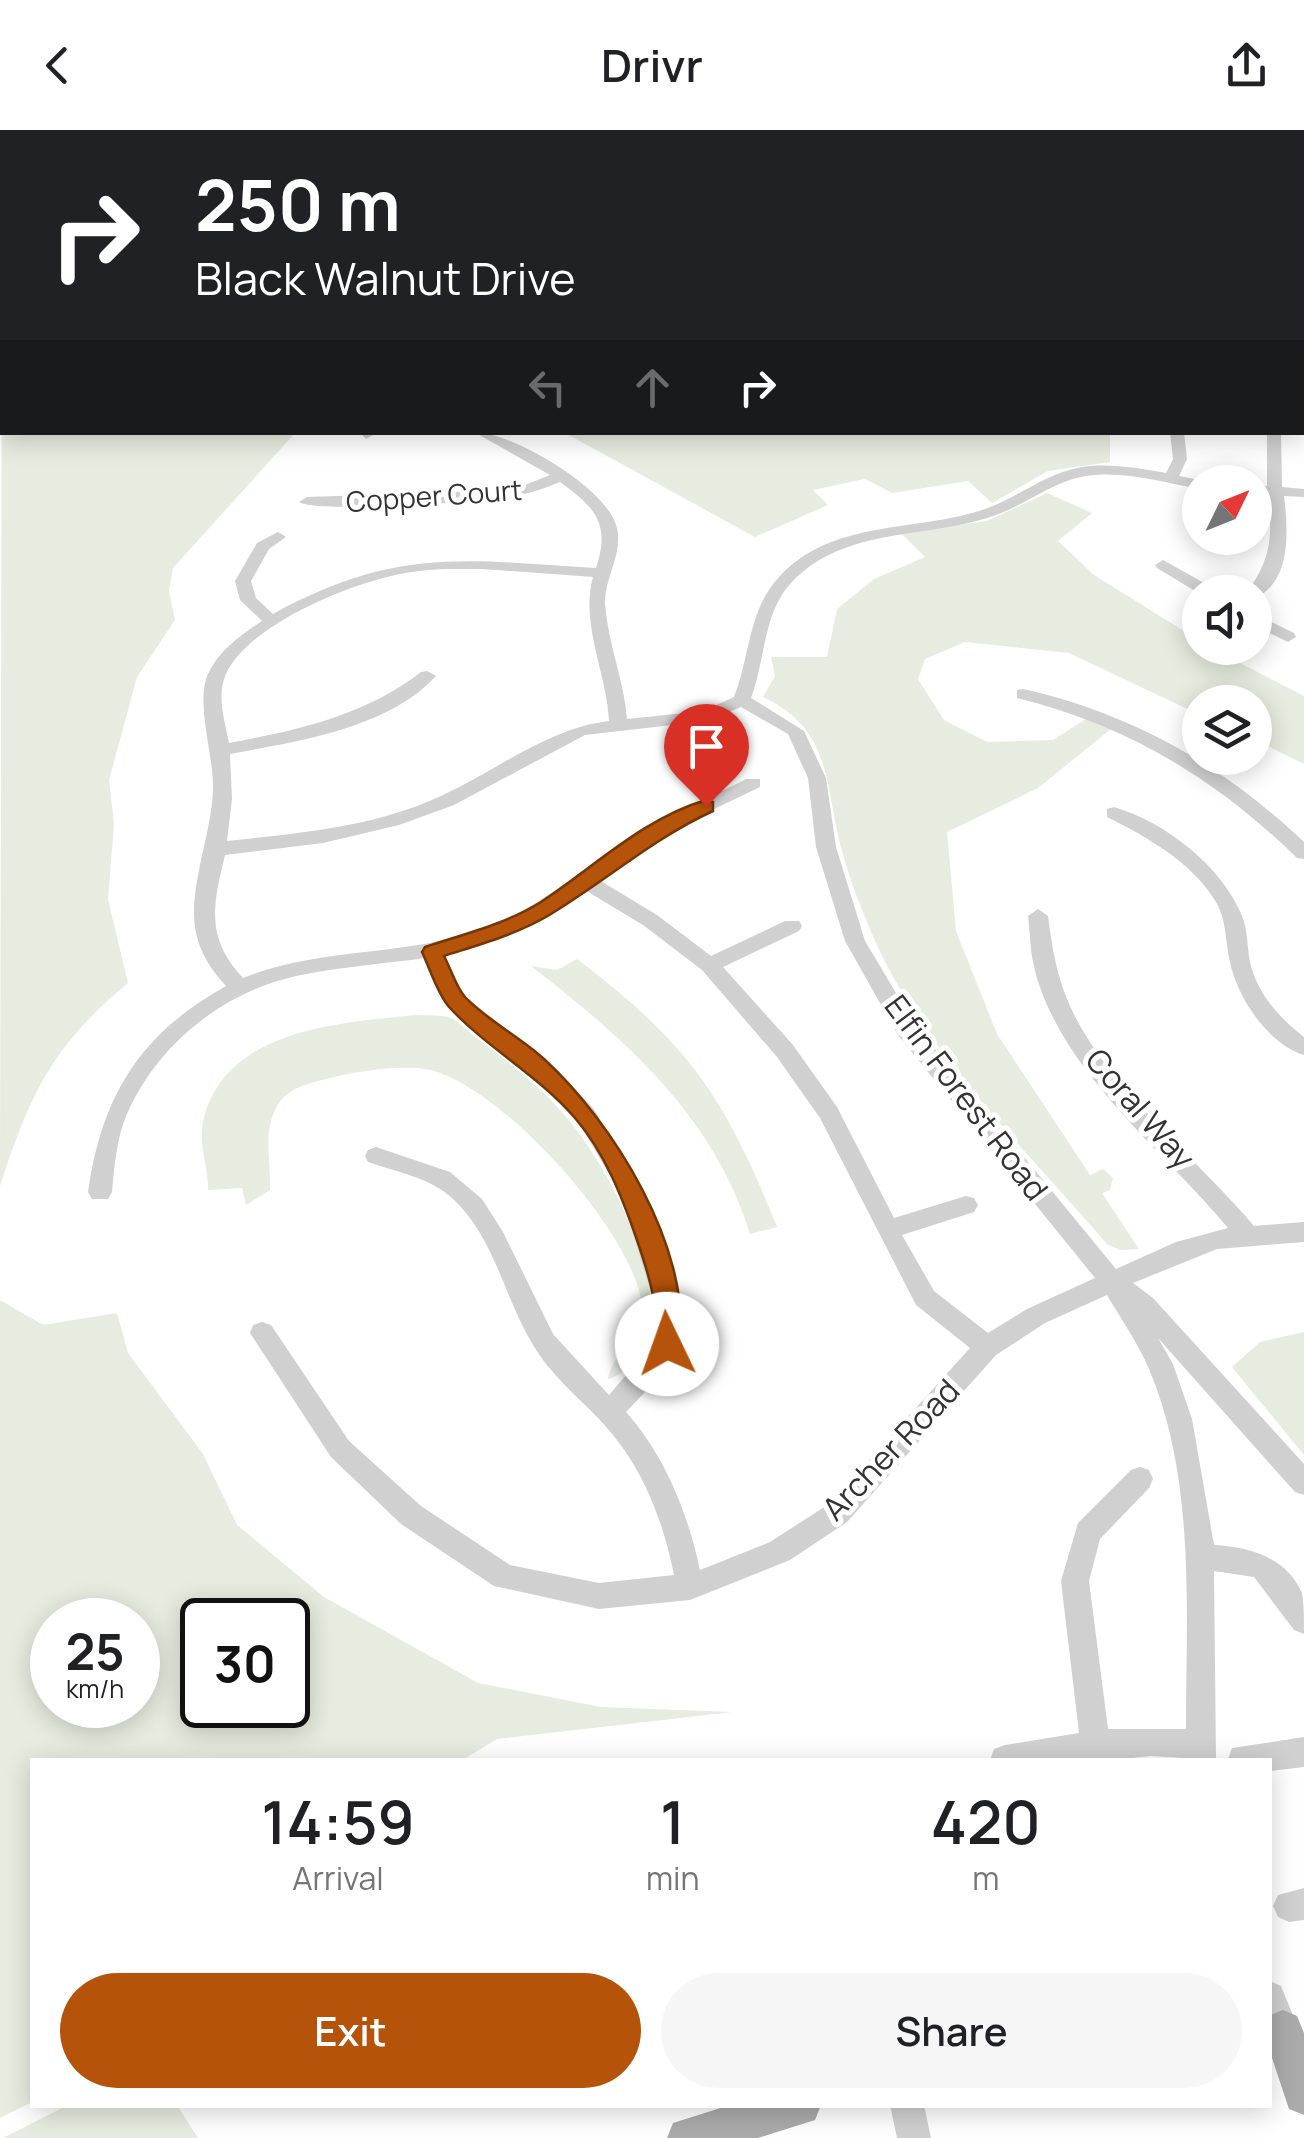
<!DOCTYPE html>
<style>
:root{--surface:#fff;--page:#f6f6f6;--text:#202124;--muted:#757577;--accent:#b45309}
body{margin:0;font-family:Manrope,sans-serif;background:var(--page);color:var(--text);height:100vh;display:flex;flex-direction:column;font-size:38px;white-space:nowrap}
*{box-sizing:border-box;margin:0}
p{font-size:32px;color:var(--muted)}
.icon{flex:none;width:55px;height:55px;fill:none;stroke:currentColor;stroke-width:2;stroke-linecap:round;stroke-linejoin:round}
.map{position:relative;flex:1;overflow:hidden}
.drawer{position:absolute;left:30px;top:1628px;width:1242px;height:350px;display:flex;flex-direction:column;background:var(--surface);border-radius:0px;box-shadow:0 5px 25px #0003}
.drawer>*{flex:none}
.hud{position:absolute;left:0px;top:0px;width:1305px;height:305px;box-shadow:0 5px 25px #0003;background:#202124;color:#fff;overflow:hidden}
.needle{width:65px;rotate:47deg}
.tools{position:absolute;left:1182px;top:335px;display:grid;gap:20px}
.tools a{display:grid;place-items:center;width:90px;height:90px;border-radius:50%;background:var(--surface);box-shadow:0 5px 25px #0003;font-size:50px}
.speed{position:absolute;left:30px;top:1468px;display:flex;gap:20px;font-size:50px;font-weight:700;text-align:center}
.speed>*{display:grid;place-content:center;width:130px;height:130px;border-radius:50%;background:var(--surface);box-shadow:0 5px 25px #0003;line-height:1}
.speed small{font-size:25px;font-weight:400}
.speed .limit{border:5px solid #111;border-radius:15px;background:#fff;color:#111}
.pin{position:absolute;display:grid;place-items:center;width:85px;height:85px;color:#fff;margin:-102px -42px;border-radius:50% 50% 50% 0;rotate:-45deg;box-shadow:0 0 10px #0007}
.pin .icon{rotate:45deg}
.me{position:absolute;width:110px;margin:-55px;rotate:357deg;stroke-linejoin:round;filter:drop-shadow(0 0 8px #0008)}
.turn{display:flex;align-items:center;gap:35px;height:210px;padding:0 30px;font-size:45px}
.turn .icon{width:130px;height:130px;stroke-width:2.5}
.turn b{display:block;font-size:70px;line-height:85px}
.lanes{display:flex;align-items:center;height:95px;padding:0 30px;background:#0003;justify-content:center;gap:50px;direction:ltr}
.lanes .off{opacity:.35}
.eta{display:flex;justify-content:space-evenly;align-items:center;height:170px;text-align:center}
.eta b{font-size:60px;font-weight:600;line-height:70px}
.button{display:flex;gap:20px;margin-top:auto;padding:20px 30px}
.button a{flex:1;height:115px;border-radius:60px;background:var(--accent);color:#fff;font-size:40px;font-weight:600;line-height:115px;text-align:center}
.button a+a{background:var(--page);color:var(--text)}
header{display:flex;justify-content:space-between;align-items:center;height:130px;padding:0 30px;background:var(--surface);font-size:45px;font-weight:600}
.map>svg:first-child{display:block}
</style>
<header><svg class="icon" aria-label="back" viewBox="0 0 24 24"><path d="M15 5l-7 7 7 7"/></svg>Drivr<svg class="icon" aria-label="share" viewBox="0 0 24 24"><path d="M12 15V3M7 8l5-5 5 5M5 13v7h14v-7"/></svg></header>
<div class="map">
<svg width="1304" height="2008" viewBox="0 0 1304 2008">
<rect width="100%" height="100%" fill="#fff"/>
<!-- green -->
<path fill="#e6ecdf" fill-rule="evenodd" d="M505 0H1304V18L1302 2Z
M2 165V302L295 303 173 438 169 461 175 490 137 547 109 650 114 694 108 769 128 853C52 916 30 964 0 1056Z
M565 303H1110V332L1048 341 992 373 968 351 892 363 865 349 813 360 828 375 755 407Z
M1047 363 1092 383 1058 411 1094 445 1200 511V518H1211L1304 566V634L1255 610V572H1200V585L1069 523 965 512 925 529 918 549 944 590 987 612 1053 610 1089 587 1111 599 1038 658 947 702 956 801 997 904 1090 1045 1103 1039 1113 1048 1110 1060 1102 1063 1139 1119 1120 1120 1107 1114C1022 1015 916 915 867 792 855 763 845 736 838 705 825 645 827 597 763 567L775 546 771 527H827L837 479 874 449 925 427 901 403 987 391Z
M577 829C690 915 725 967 777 1097L750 1104C714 986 625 909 531 836L557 840Z
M415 885C426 886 442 884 453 889 461 893 469 903 477 908 514 936 550 964 578 1002 616 1052 705 1217 608 1249 612 1220 645 1208 642 1177 637 1105 497 950 425 939 399 935 359 941 334 947 313 952 286 957 276 978 263 1002 271 1033 270 1060L246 1075 242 1058 208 1060C209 1037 198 1016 203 992 224 899 338 893 415 885Z
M0 1170 43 1195 117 1183 128 1223 203 1324 237 1395 324 1467 478 1553 601 1577 732 1582 497 1609 462 1630H32V1972L0 1988ZM52 1490H138V1575H52ZM202 1490H288V1575H202Z
M1304 1202V1325L1232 1237 1260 1212Z
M68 1975H177L198 2008H3Z"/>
<!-- building -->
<path fill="#1a1a1a" stroke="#5f5f5f" stroke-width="2.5" d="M109 0H231L232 2H109Z"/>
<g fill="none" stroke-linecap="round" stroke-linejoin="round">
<!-- minor -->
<path fill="#d0d0d0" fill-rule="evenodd" d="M0 134H2V142H0Z
M359 302H373V305L366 309Z
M474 302C512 302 608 358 617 398 623 425 604 448 605 474 608 514 624 550 627 589L703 581 734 567C750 527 748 480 779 447 834 388 915 403 985 379 1019 367 1046 343 1082 337 1110 333 1138 338 1166 343L1173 329 1170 302H1184L1187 329 1179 346 1205 351 1200 352V359C1165 353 1130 342 1095 345 1058 347 1030 373 996 385 927 410 845 395 790 454 763 484 765 532 751 568L804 601 826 648 836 717 865 811 914 893 1116 1139 1176 1112 1228 1098C1163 1019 1055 937 1033 832 1030 817 1030 801 1028 786L1038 779 1048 786C1052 818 1057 847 1070 876 1107 958 1196 1027 1254 1096L1304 1092V1112L1217 1119 1133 1153 1153 1168 1304 1334V1365L1295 1362 1158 1208 1173 1234 1192 1289 1214 1415C1250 1417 1286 1427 1302 1463 1304 1474 1304 1492 1304 1504L1294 1500 1254 1447 1214 1441 1216 1630 1151 1626 1112 1630H990L994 1619 1005 1615 1079 1603 1061 1451 1078 1393 1131 1340 1140 1337 1149 1340 1153 1349 1149 1358 1100 1409 1089 1451 1108 1599H1186C1186 1479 1196 1351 1149 1239 1138 1213 1121 1189 1107 1165L1045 1193 996 1225 847 1392 790 1430 690 1470 599 1479 494 1456 401 1394 331 1327 250 1203 253 1195 262 1192 271 1195 349 1311 421 1376 510 1435 599 1453 674 1445C662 1386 641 1333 599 1289 576 1265 550 1244 533 1215 504 1167 494 1106 452 1068 429 1047 396 1042 368 1032L365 1026 368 1020 376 1017 450 1042 482 1069 503 1102 553 1204 609 1265 655 1211 659 1187 620 1062 577 990 527 940 448 875 425 828C382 834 338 837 296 846 219 863 151 920 123 994 116 1016 114 1040 112 1062L108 1069H92L88 1062C102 965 140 904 226 856 212 841 200 823 196 803 187 760 212 704 213 659 214 626 195 572 208 544 219 520 241 505 262 491L240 470 235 451 257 413 278 402 286 407 269 419 251 451 256 468 273 484C395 417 465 430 596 438 611 394 595 377 560 352 541 360 521 366 500 369 472 372 315 383 299 372L307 367 485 361 525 355 550 345ZM482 439 593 447C580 494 607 544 609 591 549 598 497 640 443 665 376 697 300 703 227 711L232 669 230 624C298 611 387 599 436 546L427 541 421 542C364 586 298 600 229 613 225 591 216 566 226 544 249 493 359 449 412 442 435 438 459 439 482 439ZM741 577 788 604 808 648 816 717 845 811 898 905 1095 1148 1027 1179 988 1203 934 1161 902 1105 974 1082 978 1075 974 1068 966 1066 894 1088 837 977 793 915 723 837 799 801 802 796 799 791H785L711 826 657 785 599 750 664 703 760 657V649H746C715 666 681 677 650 695 590 730 542 780 475 802 399 826 317 818 243 848 205 807 213 775 225 725L323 713 399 695 454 675 585 605 707 591ZM585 760 643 795 702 840 777 927 820 988 916 1175 970 1218 829 1374 770 1412 700 1440C688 1383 665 1326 626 1282L661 1245 676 1222 683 1187 643 1060 593 978 543 928 463 865 443 824 511 804Z
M1267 302H1281L1282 357 1304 359V367L1284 366C1288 399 1292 452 1255 468V462H1247C1271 430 1273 405 1268 365H1255V355L1267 356Z
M1163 430 1215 459 1217 462 1200 464 1157 438 1155 435Z
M1255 484 1294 503 1296 507 1288 512 1255 496Z
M1023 559C1131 583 1224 636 1304 712V729L1297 728C1216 649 1127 595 1017 568V560Z
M1114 677C1165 692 1222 736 1242 786 1248 800 1247 817 1250 832 1257 863 1279 888 1304 907V925C1268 914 1237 867 1230 832 1225 811 1227 791 1216 772 1192 732 1147 707 1107 687V679Z
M1304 1607V1637L1270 1641V1630L1228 1629 1232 1618Z
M1304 1758V1790L1289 1792 1278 1787 1273 1776 1278 1765Z
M1270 1851 1281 1856 1299 1900 1295 1912 1283 1916 1270 1908Z
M890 1975H924L931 2008H897Z"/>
<!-- major -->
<path fill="#ababab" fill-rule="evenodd" d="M2 144V155L0 156V145Z
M1283 1880 1297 1886 1304 1903V1985L1289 1979 1270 1922V1885Z
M730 1975H821L815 1990 758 2008H667L673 1993Z"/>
</g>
<!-- route -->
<path fill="#b45309" stroke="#753606" stroke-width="2.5" d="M706 670 713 672V681C654 708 607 750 551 784 518 804 481 814 444 826 451 839 456 857 465 867 488 891 520 907 544 929 613 992 691 1118 680 1214L667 1225 655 1214C659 1177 649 1145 637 1110 622 1067 605 1023 575 988 538 945 487 918 449 877 437 863 430 839 422 822L425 817C464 804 506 794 541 772 594 737 644 688 706 670Z"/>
<g text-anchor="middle" stroke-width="10" stroke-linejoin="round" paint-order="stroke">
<!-- far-street labels -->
<g font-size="28" fill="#333" stroke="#fff">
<text transform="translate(434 366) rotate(-4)" y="10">Copper Court</text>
</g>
<!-- street labels -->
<g font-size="32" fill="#333" stroke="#fff">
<text transform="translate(966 968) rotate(53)" y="11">Elfin Forest Road</text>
<text transform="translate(1140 979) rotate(49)" y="11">Coral Way</text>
<text transform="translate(891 1320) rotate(-46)" y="11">Archer Road</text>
</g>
</g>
</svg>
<div class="tools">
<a><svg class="needle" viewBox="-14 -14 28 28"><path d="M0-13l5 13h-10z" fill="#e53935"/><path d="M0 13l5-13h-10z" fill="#757577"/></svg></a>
<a><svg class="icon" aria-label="sound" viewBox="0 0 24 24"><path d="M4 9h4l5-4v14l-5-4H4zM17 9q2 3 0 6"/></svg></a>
<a><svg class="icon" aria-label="layers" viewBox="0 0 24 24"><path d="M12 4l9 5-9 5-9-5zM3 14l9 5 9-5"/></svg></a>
</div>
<div class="speed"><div>25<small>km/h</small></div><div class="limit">30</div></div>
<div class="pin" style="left:706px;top:676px;background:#d93025"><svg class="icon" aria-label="arrive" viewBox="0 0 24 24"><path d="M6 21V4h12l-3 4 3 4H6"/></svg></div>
<svg class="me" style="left:667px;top:1214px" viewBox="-20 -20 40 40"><circle r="19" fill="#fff"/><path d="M0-13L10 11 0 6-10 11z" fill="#b45309"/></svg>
<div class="hud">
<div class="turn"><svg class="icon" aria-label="right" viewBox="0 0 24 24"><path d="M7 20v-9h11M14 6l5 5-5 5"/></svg><div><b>250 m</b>Black Walnut Drive</div></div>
<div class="lanes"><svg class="icon off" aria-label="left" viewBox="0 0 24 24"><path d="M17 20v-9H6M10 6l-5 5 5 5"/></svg><svg class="icon off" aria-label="ahead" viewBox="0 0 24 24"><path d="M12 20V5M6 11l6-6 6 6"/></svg><svg class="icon" aria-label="right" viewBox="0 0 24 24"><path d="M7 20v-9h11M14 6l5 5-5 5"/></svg></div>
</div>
<section class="drawer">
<div class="eta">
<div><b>14:59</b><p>Arrival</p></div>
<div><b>1</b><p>min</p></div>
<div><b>420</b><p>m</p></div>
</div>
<div class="button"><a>Exit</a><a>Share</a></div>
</section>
</div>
